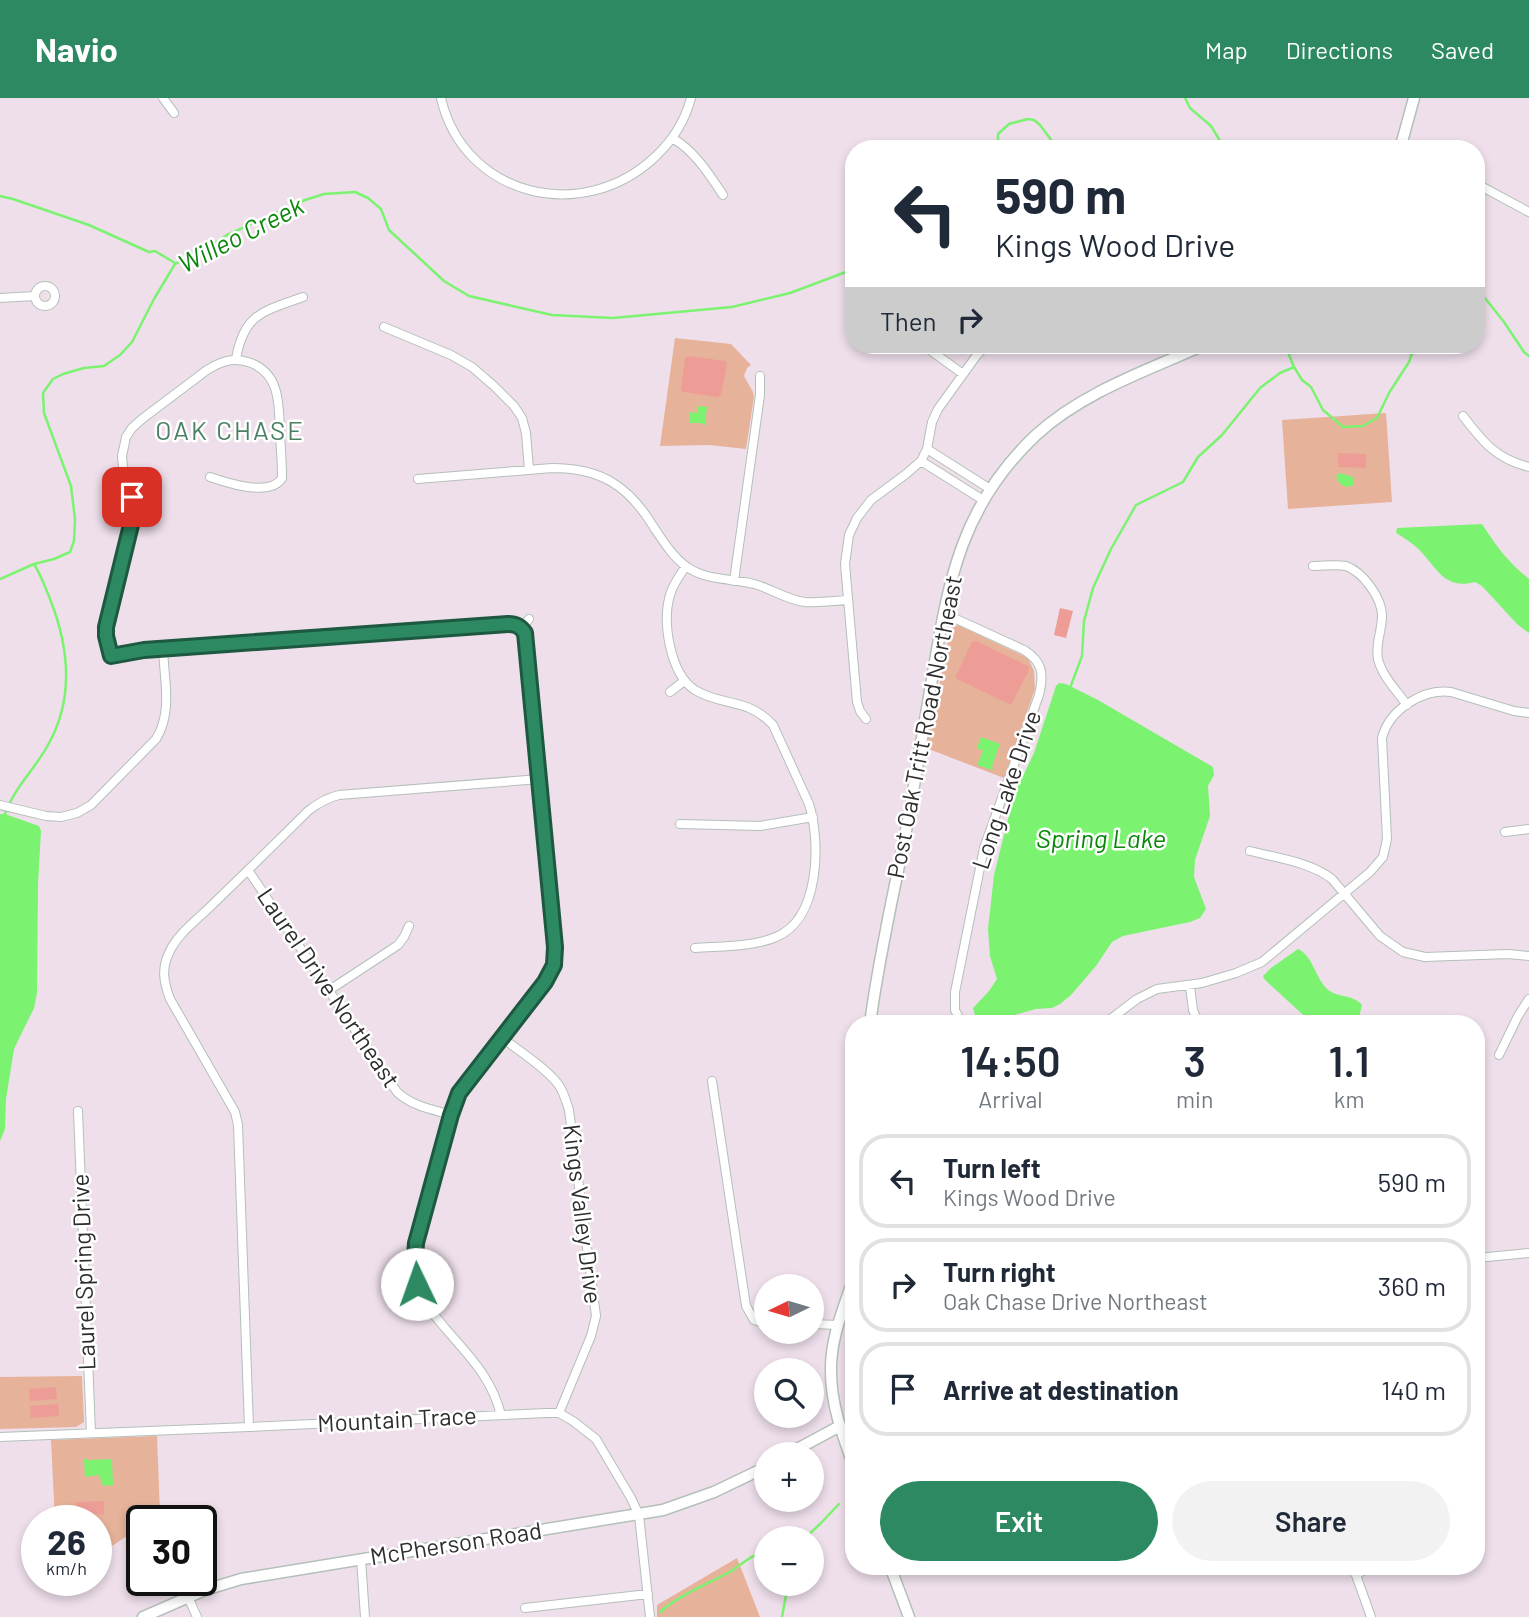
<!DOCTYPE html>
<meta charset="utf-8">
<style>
:root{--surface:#fff;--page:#f2f2f3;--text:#1f2937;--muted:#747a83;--line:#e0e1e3;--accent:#2c8962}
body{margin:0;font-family:Barlow,sans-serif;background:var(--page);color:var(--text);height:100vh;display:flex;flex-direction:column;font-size:26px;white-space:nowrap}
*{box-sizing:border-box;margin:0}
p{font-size:23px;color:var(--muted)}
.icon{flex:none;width:38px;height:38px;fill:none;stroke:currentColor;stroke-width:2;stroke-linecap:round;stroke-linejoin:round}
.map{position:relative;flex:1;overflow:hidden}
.panel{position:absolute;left:845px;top:917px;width:640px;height:560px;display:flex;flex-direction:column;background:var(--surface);border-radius:28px;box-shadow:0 4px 10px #0003}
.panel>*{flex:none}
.top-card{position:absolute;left:845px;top:42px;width:640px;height:214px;border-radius:28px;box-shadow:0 4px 10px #0003;background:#fff;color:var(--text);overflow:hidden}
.needle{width:46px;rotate:265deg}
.controls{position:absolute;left:754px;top:1176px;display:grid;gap:14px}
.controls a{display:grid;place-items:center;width:70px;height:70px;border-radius:50%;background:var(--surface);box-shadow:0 4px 10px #0003;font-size:35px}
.speed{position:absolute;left:21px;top:1407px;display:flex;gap:14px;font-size:35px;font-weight:700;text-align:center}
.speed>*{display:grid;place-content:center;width:91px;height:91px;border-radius:50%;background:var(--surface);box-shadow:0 4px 10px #0003;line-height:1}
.speed small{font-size:18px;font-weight:400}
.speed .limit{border:4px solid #111;border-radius:10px;background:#fff;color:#111}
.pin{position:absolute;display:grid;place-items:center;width:60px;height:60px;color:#fff;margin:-30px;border-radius:14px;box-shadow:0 4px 10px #0006}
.me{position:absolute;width:77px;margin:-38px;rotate:357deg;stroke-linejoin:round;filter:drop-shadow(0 0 5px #0008)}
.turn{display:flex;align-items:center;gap:24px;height:147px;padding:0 35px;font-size:32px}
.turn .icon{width:91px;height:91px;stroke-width:2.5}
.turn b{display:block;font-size:49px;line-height:60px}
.then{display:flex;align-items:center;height:66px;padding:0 35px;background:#0003;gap:14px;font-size:26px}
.eta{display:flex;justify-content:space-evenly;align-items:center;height:119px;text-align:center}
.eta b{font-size:42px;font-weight:600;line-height:49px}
.primary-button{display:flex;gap:14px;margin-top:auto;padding:14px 35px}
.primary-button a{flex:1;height:80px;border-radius:42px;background:var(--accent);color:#fff;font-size:28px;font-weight:600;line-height:80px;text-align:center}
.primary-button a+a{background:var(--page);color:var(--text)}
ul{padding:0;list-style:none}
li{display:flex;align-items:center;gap:21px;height:94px;margin:0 14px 10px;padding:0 21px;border:4px solid var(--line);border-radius:28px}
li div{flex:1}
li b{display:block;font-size:26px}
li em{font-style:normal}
header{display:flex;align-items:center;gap:42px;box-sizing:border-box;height:98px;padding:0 35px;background:var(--accent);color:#fff}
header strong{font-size:33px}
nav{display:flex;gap:38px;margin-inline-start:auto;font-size:24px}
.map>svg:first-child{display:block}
</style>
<header>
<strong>Navio</strong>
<nav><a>Map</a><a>Directions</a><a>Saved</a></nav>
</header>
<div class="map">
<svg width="1529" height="1519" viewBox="0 0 1529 1519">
<rect width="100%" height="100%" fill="#eedfeb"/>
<!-- green -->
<path fill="#e6b29a" d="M675 240 731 246 751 267 747 270 744 278 753 294 754 299 746 351 709 347 660 348Z
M1386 315 1392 404 1288 411 1282 322Z
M958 527 1028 560 1034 573 1035 591 1004 680 926 650 935 597 940 584 950 532 953 529Z
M82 1278 84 1324 76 1329 0 1331V1279Z
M157 1338 160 1416 150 1423H142V1428L109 1450H96V1423H55L51 1342Z
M737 1460 760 1519H657V1507Z"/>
<!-- pitch -->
<path fill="#ee9d96" d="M689 258 725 263 727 266 721 297 717 299 683 294 681 291 685 260Z
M1338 355 1366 356V370L1338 369Z
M1060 510 1073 513 1066 540 1054 537Z
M976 543 1028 568 1029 572 1011 607 955 580 972 544Z
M56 1289 57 1301 30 1303 29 1291Z
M58 1306 59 1318 31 1320 30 1308Z
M104 1403V1416L77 1417 76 1404Z"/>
<!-- water -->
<path fill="#7bf370" d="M698 308 707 309 705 327 701 325H689L690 314 697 315Z
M1340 375 1353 379 1354 386 1352 388 1346 389 1339 385 1336 378Z
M1482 426C1497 449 1507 463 1529 481V535L1517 526 1482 488 1475 484C1442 493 1436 466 1415 448 1409 443 1403 439 1396 435L1397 430Z
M1059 585 1066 586 1098 602 1213 669 1214 677 1208 688 1210 718 1195 762 1194 779 1206 811 1200 820 1190 824 1123 838 1112 844 1096 868 1071 897 1060 906 1052 910 1036 911 989 924 976 921 973 910 989 893 997 881 990 858 988 831 994 777 1014 697 1034 655 1056 588Z
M981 639 1000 646 992 668 993 670 992 672 977 667 983 653 977 650Z
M0 716H5L39 728 41 733 38 786 37 895 34 910 14 951 6 1001 5 1031 0 1043Z
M1298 851C1313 858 1315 879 1327 891 1337 900 1353 896 1362 907L1359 919 1353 926H1313L1265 882 1263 878 1271 870Z
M84 1361H87L88 1362 112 1361 113 1387 103 1388 99 1377 85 1379Z"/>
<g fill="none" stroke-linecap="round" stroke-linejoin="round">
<!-- stream -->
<path stroke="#7bf370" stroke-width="2.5" d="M1185 0 1190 10 1211 28 1225 51
M995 51 998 42V36L1009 26 1028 21 1034 22 1040 27 1058 51
M0 98 13 101 89 127 149 154 155 153 175 165
M1477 190 1504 224 1524 254 1529 258
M1285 247 1294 269 1302 282 1311 289 1323 312 1343 329 1363 328 1377 320 1389 295 1409 264 1415 247
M0 481 34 466 54 461 70 454 74 443 75 421 71 388 44 315 43 295 53 281 63 276 84 270 104 268 120 257 132 244 154 201 175 166 207 150 227 137 305 102 324 96 355 94 368 100 381 111 389 132 444 183 469 198 552 217 613 220 732 209 790 195 854 171
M1070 590 1082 558 1084 523 1093 490 1111 451 1136 407 1183 384 1198 359 1222 337 1260 290 1280 275 1294 269
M5 716C14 690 35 671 48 647 74 601 69 549 50 501 45 489 41 477 34 466
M971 924 982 922 983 920
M805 1440 820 1426 839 1406
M660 1514C680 1497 705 1487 728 1475 741 1467 752 1456 766 1453
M782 1519 788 1486"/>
<!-- minor casing -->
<g stroke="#b3c0b9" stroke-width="10">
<path id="minor" d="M163 0 174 15
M441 0C464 99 583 127 655 59 672 43 685 23 691 0
M672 40C694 52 709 76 723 97
M1477 86 1529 114
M35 198a10 10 0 1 1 20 0a10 10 0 1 1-20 0Z
M0 200 35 198
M384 229 451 257 472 269 494 288 514 308 522 320 526 335 529 372
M923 247 963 276
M236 261C244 215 264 213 303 199
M1463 318C1483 344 1496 361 1529 369
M927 351 990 391
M921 363 983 402
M210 379C227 385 271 399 282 380 282 365 281 351 280 337 279 308 281 274 248 264 232 259 220 264 207 272L142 321 132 330 126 339 122 358 123 369 132 399 133 417 106 529V538L111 558 144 552 508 526C516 526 520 528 525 535L555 849 554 867 545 884 459 995 451 1017 416 1145C414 1164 414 1181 422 1199 428 1211 437 1220 445 1230 469 1258 492 1280 501 1317
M418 381 552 370C600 370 628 387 653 428 663 443 672 458 687 469 707 483 732 480 754 486 772 491 787 502 805 504 819 505 834 503 848 502
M686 468C680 477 673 486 670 497 662 524 670 576 695 592 723 609 747 599 773 627L809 706C821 744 820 821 776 839 753 849 720 848 695 850
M1313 468C1323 468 1336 466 1346 468 1363 474 1382 500 1382 518 1382 533 1375 546 1378 561 1382 578 1397 593 1407 607
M734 483 760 297V278
M943 515 1024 552C1043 564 1044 576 1039 597L984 750 955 894V912L962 926
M522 530 529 521
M670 594 684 583
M866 621 860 613 857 604 845 466 849 437 857 420 871 402 906 376 921 363 927 351 932 324 938 311 977 257 987 247
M0 707 46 718 61 719 77 715 91 707 156 641C173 614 164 581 163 551
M680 726 760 728 813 719
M1505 734 1529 731
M1250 753C1277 760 1310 764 1332 781L1380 838 1403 854 1425 859 1508 856 1529 858
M248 772 397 994C412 1008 431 1011 451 1017
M1190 888 1193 912 1199 926
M328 893 398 847 404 839 409 828
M1104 926 1137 901 1157 891 1202 885 1236 875 1262 864 1370 774 1383 759 1387 741 1382 640C1389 612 1423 590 1451 594L1514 613 1529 615
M501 939C518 952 546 970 558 986 564 994 566 1003 569 1012L596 1218 591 1238 559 1315
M1499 957 1518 918 1529 901
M712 983 746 1208 754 1222 766 1226
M78 1013 91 1335
M1477 1160 1529 1155
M812 1226 838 1227
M249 1329 238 1027 235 1014 170 901C164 885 161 871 169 855 177 836 198 821 212 807 244 776 276 745 308 713 318 705 326 700 339 697L540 681
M0 1339 249 1329 546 1315H559L573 1323 596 1341 631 1400 639 1417 650 1519
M361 1461 365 1519
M1349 1468 1356 1477 1371 1519
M1356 1477 1371 1468
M188 1499 197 1519
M525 1510 648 1496"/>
</g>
<!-- tertiary casing -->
<g stroke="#b3c0b9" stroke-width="13">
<path id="tertiary" d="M1400 51 1414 0
M870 926C879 856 896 786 909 717 917 670 925 622 933 575 949 480 962 407 1036 337 1083 294 1146 273 1204 247
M854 1179C844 1209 830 1241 831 1274 831 1307 843 1338 854 1369
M788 1356 840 1328
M890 1468 909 1519
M143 1519 205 1492 241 1481 663 1412 714 1394 766 1369"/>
</g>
<!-- minor -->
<use href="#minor" stroke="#fff" stroke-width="8"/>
<!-- tertiary -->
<use href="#tertiary" stroke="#fff" stroke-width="10"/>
</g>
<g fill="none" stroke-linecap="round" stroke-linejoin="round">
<!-- route casing -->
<g stroke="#1d5940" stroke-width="18">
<path id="route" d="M132 399 133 417 131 427 106 529V538L111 558 144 552 508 526C516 526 520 528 525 535L555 849 554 867 545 884 459 995 451 1017 416 1145 414 1173 417 1186"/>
</g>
<!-- route -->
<use href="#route" stroke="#2c8962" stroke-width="12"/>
</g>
<g text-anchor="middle" stroke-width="5" stroke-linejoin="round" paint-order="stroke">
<!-- street labels -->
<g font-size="24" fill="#2d2d2d" stroke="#fff">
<text transform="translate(925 629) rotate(-79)" y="8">Post Oak Tritt Road Northeast</text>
<text transform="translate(1007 692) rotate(-71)" y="8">Long Lake Drive</text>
<text transform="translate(328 890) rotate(56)" y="8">Laurel Drive Northeast</text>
<text transform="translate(582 1116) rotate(83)" y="8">Kings Valley Drive</text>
<text transform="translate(84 1174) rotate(-92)" y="8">Laurel Spring Drive</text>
<text transform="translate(397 1322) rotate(-3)" y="8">Mountain Trace</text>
<text transform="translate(456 1446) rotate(-9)" y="8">McPherson Road</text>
</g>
<!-- water labels -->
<g font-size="26" font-style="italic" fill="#0b870b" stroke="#fff">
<text transform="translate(241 137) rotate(-27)" y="9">Willeo Creek</text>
<text x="1101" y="750">Spring Lake</text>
</g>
<!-- neighbourhood labels -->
<g font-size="26" letter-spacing="2" fill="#4b8064" stroke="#fff">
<text x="230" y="342">OAK CHASE</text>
</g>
</g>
</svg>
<div class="controls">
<a><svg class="needle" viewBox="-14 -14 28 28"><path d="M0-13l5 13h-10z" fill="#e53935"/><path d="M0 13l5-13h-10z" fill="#747a83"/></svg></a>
<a><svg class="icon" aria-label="search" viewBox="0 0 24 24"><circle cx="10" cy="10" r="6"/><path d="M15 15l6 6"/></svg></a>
<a>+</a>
<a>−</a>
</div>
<div class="speed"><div>26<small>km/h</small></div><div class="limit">30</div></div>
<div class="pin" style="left:132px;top:399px;background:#d93025"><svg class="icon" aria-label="arrive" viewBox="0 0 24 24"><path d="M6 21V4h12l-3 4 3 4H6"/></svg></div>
<svg class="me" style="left:417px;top:1186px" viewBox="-20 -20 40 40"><circle r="19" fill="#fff"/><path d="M0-13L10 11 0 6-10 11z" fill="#2c8962"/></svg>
<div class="top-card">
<div class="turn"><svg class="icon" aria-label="left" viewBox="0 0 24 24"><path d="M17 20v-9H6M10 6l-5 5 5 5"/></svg><div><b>590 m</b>Kings Wood Drive</div></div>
<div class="then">Then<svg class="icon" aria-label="right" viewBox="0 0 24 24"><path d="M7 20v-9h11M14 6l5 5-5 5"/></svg></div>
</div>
<section class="panel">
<div class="eta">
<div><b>14:50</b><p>Arrival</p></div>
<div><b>3</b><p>min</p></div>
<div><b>1.1</b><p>km</p></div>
</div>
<ul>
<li><svg class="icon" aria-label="left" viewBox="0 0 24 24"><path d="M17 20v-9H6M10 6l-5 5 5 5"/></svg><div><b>Turn left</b><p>Kings Wood Drive</p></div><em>590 m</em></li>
<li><svg class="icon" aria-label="right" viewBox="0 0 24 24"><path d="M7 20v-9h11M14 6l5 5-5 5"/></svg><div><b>Turn right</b><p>Oak Chase Drive Northeast</p></div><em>360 m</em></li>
<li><svg class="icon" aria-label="arrive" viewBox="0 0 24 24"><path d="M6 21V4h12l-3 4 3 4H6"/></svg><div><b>Arrive at destination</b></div><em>140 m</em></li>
</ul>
<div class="primary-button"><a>Exit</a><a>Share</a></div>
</section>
</div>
